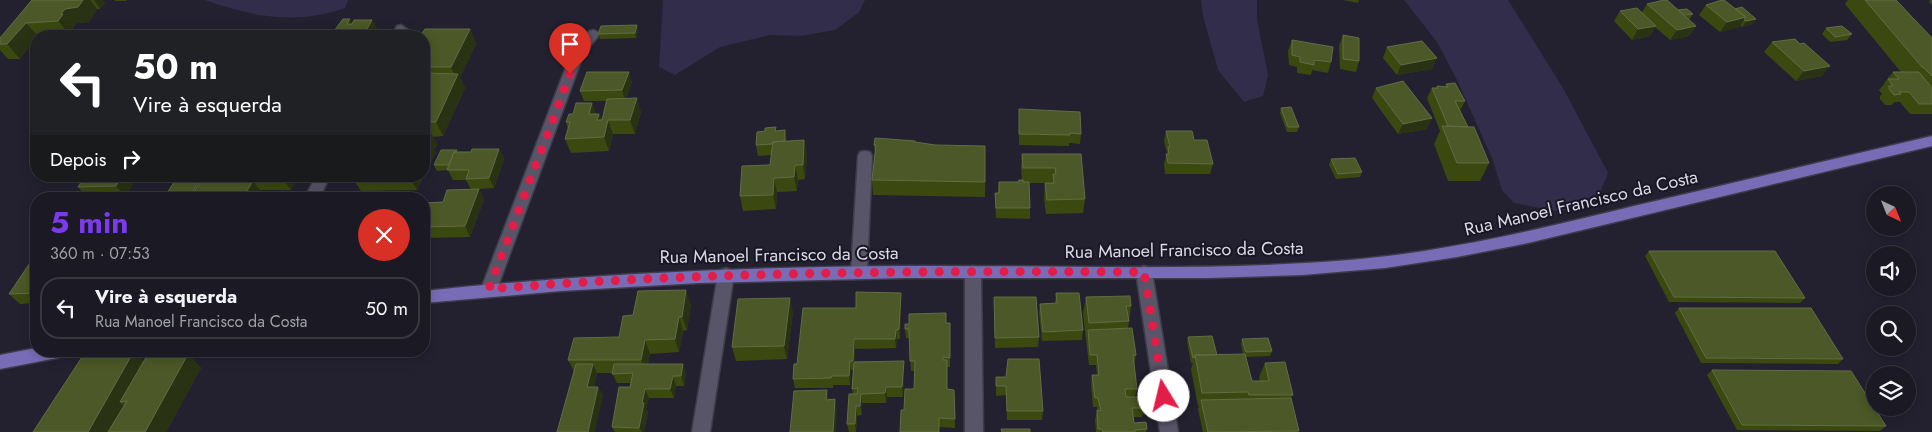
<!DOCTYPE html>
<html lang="pt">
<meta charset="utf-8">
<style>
:root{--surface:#1a1924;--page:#272631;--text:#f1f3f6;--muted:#9fa0a6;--line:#383841;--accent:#7c3aed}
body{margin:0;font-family:Jost,sans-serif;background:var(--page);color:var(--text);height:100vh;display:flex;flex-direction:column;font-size:19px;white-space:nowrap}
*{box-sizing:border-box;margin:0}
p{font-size:16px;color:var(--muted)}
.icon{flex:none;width:28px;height:28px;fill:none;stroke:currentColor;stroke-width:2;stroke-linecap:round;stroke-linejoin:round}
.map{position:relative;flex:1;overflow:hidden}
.sheet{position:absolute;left:30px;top:192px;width:400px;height:165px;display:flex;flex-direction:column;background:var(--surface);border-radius:20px;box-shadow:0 2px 12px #0003,0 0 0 1px var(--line)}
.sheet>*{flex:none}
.guide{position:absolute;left:30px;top:30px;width:400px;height:152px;border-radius:20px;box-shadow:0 2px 12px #0003,0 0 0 1px var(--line);background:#202124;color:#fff;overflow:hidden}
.needle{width:32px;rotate:137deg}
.controls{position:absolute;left:1866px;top:186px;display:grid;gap:10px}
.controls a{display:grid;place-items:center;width:50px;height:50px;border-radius:50%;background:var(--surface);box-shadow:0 2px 12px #0003,0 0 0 1px var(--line);font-size:25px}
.pin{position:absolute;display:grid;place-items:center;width:42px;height:42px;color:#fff;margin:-51px -21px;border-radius:50% 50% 50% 0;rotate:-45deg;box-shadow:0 0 5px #0007}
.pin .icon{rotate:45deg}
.me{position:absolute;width:55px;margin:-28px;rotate:351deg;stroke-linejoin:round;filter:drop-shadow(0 0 4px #0008)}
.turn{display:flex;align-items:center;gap:18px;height:105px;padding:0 20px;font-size:22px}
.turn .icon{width:65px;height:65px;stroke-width:2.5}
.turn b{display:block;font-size:35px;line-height:42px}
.then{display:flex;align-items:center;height:48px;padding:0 20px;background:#0003;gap:10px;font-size:19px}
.round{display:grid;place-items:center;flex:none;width:52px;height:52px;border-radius:26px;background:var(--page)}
.summary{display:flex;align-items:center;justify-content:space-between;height:85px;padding:0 20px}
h1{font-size:30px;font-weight:700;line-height:38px;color:var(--accent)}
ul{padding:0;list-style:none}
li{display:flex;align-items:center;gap:15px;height:62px;margin:0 10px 8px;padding:0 10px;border:2px solid var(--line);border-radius:20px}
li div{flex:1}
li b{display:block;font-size:19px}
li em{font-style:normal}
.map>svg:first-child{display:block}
</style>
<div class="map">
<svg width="1932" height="432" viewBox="0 0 1932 432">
<rect width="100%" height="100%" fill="#232130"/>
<!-- green -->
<path fill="#312d4a" d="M205 0H348L345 8C297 25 252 17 205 0Z
M663 0H865L859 12 835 30 801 36 770 35 720 47 675 75 659 67Z
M1201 0H1257V19L1268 75 1263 96 1244 102 1218 70 1203 16Z
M1404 0H1508L1563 88 1608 173 1594 207 1555 211 1514 203 1502 190 1492 158 1457 80 1437 42Z"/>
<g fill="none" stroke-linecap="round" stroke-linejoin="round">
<!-- minor casing -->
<g stroke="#3d3c49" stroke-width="3">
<path id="minor" d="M401 25 407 29 404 36H392L397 26Z
M594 30 600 34 584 53 497 289 495 293 489 295 483 293 481 289 572 51 589 31Z
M865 151 870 152 872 156 867 272 865 276 859 278 853 276 851 272 858 156 860 152Z
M316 176H330L319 199H304Z
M973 266 979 268 981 272 983 432H965V272L967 268Z
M1144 266 1150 268 1152 272 1178 432H1160L1136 272 1138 268Z
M726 268 732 270 734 274 710 432H692L718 274 720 270Z"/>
</g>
<!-- major casing -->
<g stroke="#3d3c49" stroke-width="3">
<path id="major" d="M1932 136V146L1528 243 1457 257 1385 268 1302 275 1208 278H905L699 283 561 291 424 303V291C584 274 744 267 905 266 1053 265 1201 272 1349 260 1446 252 1540 229 1634 206 1733 183 1833 159 1932 136Z
M36 348V351H65L63 356 57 358 0 369V355Z"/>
</g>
<!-- minor -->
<use href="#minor" fill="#575567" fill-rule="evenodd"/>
<!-- major -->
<use href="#major" fill="#796cb6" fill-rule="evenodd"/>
</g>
<!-- wall -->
<path fill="#3b4911" d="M32 0H102L105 3 100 9H97L89 22 77 23 73 27 74 28 70 35 36 36 20 59H8L0 50V38Z
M114 0H127L126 1H115Z
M1343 0H1359L1358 3Z
M1848 0H1896L1932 38V114H1910L1900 102H1894L1892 105H1885L1880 99V96L1882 94 1879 90 1885 83H1884L1893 72H1901L1845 4Z
M1930 0H1932V5L1929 2Z
M1647 4 1678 10 1693 14 1689 20 1696 26 1689 36 1670 40 1655 27 1650 36 1632 40 1614 21 1620 11 1642 12Z
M1706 5 1735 9 1756 19 1752 24 1742 27 1740 25 1739 27 1720 32 1699 15Z
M1826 28 1852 34 1847 40 1830 42 1822 34Z
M470 29 476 44 460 77 465 88 443 136 433 137 437 144 434 150 436 152 424 176V36Z
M638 30 636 38 600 39 598 34Z
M1343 35 1359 61 1356 72 1340 69 1339 46Z
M1292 40 1331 62 1328 73 1312 70 1311 75 1297 73V67L1289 65 1288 51Z
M1772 42 1800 44 1822 76 1796 81 1764 52Z
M1387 47 1432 69 1397 75 1383 58Z
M632 82 626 98 641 112 635 134H613L609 151 571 153 565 139 568 129 566 122 573 114 592 103 596 114H599L602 120 606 101H584L580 91Z
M1446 84 1465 101 1460 111 1468 127 1489 163 1480 181H1448L1434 144 1440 131 1427 98 1432 88H1436L1437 86 1445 87Z
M1376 88 1432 118 1427 129 1398 134 1372 98Z
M1281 108 1299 127 1297 132H1287L1280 113Z
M1019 109 1081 134 1080 144 1069 143V146L1019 145Z
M776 131 787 141 804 140 807 155 805 179 798 180 797 191 777 192 776 209 743 211 740 196 770 165 771 155 758 156 756 145Z
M1166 131 1194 140 1213 164 1210 174H1165L1164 164 1167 153 1164 141Z
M915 142 985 182V197L873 195 872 180 875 154 874 145Z
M499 149 504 159 494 188 479 189 484 199 470 237 424 238V203L443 202 471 189 466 180H453L448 170 437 171 434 165 458 152H471Z
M1022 154H1081L1085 199 1083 213 1046 214 1044 198 1045 183H1052H1029L1030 208V219L996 218 995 203V193H998L999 182H1018L1022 180 1021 168Z
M1331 159 1362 172 1360 177 1336 179 1329 165Z
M138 176 125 196 87 197 78 187Z
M252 176 250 181H252V180L254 176H298L291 190H260L264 195 167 193Z
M352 176H424L417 190 361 191 352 177Z
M1649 251 1805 298 1800 303 1669 302 1645 256Z
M36 254V303L20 304 9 294Z
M1056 293 1083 330 1082 340 1042 341 1039 313 1040 304 1055 303Z
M994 297 1039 337 1038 347 995 348Z
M1086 297 1131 306 1128 328 1136 355 1134 365 1137 389 1135 397 1144 408 1142 417H1133L1134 423 1147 429 1146 432H1096L1095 420 1097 410V407H1093L1091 385 1092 375H1097L1096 365H1089L1083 314Z
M901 303 900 339H897L896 348 855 349 854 362 904 371 903 397H887L886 403H862V415L857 416 856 432H849L847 424 853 394 852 389 853 370H851L850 385H833V388H795L793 379 797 364 856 308Z
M691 304 687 330 683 331 679 352 650 354 648 364 686 373 684 386H676L674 398H649L646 409 648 412 644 432H615L612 427 630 387 631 383H617L612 373H597L594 387H598L603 396 574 371 568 360 619 337 633 315Z
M1679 308 1843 359 1838 364 1701 363 1675 313Z
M793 312 787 359 736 361 732 347Z
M950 323V367H947V389L954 390 955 428 939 427 904 410 914 389 915 371H911L909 338H906L905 329 909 324Z
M1188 337 1217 355 1243 354 1241 344 1242 339 1272 351 1270 356 1246 357 1252 381H1260L1259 377 1265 363 1293 395 1291 398 1298 432H1203L1198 409 1199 406H1198L1191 369 1193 363H1191L1187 342Z
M188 354 201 368 166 432H33L144 361Z
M1712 370 1886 426 1880 431 1737 430 1707 375Z
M996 377 1043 411 1042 420H1007L1006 395 996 396Z"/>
<!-- shaded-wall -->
<path fill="#2a3214" d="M83 0H90L97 9 89 22 77 23 73 27 74 28 70 35 58 21 61 14 65 9Z
M94 0H102L105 3 100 9Z
M1746 17 1739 27 1720 32 1727 22Z
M350 19 356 29 347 24Z
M1756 19 1752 24 1742 27 1746 21Z
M372 20 378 30 374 36H363Z
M26 23 38 36H36V40L20 59 7 44Z
M637 25 638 30 636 38 635 33Z
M1656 26 1650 36 1632 40 1638 29Z
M1696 26 1689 36 1670 40 1677 30Z
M470 29 476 44 460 77 465 88 443 136 436 122 456 78 451 67Z
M1437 58 1432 69 1397 75 1401 65Z
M1830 66 1822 76 1796 81 1804 71Z
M629 72 632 82 625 101 622 90Z
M637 98 641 112 635 134 630 120Z
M592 103 597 117 589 114Z
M599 114 604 128 597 120Z
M1432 118 1427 129 1398 134 1403 124Z
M608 120 613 134 609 151 604 137Z
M429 130 437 144 434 150 436 152 424 176V146L425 138Z
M785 130 787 140V154L785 144Z
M804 140 807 155 805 179 803 165Z
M499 149 504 159 494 188 489 178Z
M795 165 798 180 797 191 794 177Z
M122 176H138L125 196 116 186Z
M202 176H205L202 199H188Z
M233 176H252L242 195 231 181Z
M285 176H298L291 190 283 179Z
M408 176H424L417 190Z
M774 178 777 192 776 209 773 195Z
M253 181 264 195 262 199H242Z
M479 189 484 199 470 237 465 226Z
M686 290 691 304 687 330 682 317Z
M901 293V303L900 339 899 329Z
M790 298 793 312 787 359 784 346Z
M679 317 683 331 679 352 675 339Z
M896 330 897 339 896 348 895 339Z
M854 339 855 349 854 370 853 361Z
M645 340 650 354 646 373 641 360Z
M134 351 152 368 127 401 120 402 128 410 116 432H88Z
M188 354 201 368 166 432H145Z
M850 361 851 370 850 385 849 376Z
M904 361V371L903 397 902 387Z
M593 364 597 373 592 397 587 387Z
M683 364 686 373 684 386 681 376Z
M673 376 676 386 674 398 670 389Z
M598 387 603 396 595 432H588Z
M886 387 887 397 886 403 885 393Z
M645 389 649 398 646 409 648 412 644 432H642L639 428 642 403Z
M827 390 829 399 826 400Z
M861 394 862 403V415L860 406Z
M835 399 837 409 836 432H833Z
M856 406 857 416 856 432 855 424Z"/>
<!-- building -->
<path fill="#4c5827" stroke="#626c45" d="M32 0H83L78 7 65 9 61 14H63L58 21 26 23 7 44H0V38Z
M1664 0H1667L1696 26 1677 30 1647 4Z
M1722 0H1724L1746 17 1727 22 1706 5Z
M1865 0H1896L1932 38V76L1924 68 1922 67Z
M1742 7 1756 19 1746 21 1744 20 1746 17 1735 9Z
M1637 8 1656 26 1638 29 1620 11Z
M1687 9 1693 14 1684 15 1678 10Z
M343 19H350L347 24H352L354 20H372L363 36H320L322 32 334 31Z
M637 25 635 33 598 34 601 26Z
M1842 26 1852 34 1835 37 1826 28Z
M425 29H470L451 67H424V36H420Z
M1343 35 1359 38V61L1343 59Z
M1795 39 1800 44 1804 43 1830 66 1804 71 1772 42Z
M1292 40 1333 47 1331 62 1314 60V65L1300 62V57L1292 55Z
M1422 41 1437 58 1401 65 1387 47Z
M587 72H629L622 90 580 91Z
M1893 72H1919L1932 88V104H1919L1909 92H1899L1901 94 1894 95 1889 89V86H1893L1888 79H1899Z
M424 73 458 74 436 122H424Z
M1403 81 1432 118 1403 124 1376 88Z
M1455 83 1465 101H1455L1468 127 1448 126 1432 88H1438L1437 86 1448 87 1446 84Z
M637 98 630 120H608L604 137 565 139 570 122H566L569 114H573L576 103H592L589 114H599L597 120H602L607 99Z
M1291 107 1299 127H1288L1281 108Z
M1019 109 1080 112 1081 134 1070 133V135L1019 134Z
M1442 126 1474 127 1489 163H1457Z
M776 127 775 131 785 130V141L773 142 772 144 756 145 757 132 765 131V128Z
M424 130H429L425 138H428L424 146Z
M1166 131H1192L1194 140H1207L1213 164 1168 163 1166 154H1169L1168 147H1170Z
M875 138 915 141V142L935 145 985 146V182L872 180 876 145H874Z
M804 140 803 165H795L794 177 774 178 773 195 740 196 742 166 770 165 773 142Z
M472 149H499L489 178 466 179 469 170H447L454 152H471Z
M441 150H457L456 152H454L449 165H434Z
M1022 154H1081L1085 199 1047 200 1045 183H1054L1053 174H1056L1055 168H1023Z
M1355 158 1362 172 1338 174 1331 159Z
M85 176H122L116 186 78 187Z
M178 176H202L188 199H157L160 194 167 193Z
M204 176H233L231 181H253L242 199H189Z
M254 176H285L283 179 252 180Z
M352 176H395L352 177Z
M1019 180H1023V182H1029L1030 208H996L995 193H999V182H1018Z
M479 189 465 226 424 227V203L443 202 447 190Z
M1649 251H1775L1805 298 1674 297Z
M36 254V293L9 294Z
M686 290 682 317H679L675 339 645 340 641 360H568L574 338 619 337 623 316 633 315 638 291Z
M856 292 901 293 899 329 896 330 895 339H854L853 361H850L849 376H832L831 378 793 379 794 364H797L803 308H856Z
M1056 293H1079L1083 330 1043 332 1040 304 1057 303Z
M1130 296 1131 306H1126L1129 321 1089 323 1086 297Z
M994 297H1036L1039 337 995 338Z
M790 298 784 346 732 347 738 299Z
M1679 308H1811L1843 359 1706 358Z
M946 313V323H950V358L943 357V360H947V389L954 390 955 419 939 418V432H900L901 410H904L905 389H914L915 361H910L909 329H905V324H909V314Z
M1132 328 1136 355H1133L1137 389H1125L1126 397H1142L1144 408H1132L1134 423 1146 422 1147 429 1135 430V432H1103L1102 429H1098L1097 410 1101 411 1098 398H1095L1092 375H1099L1097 355H1090L1088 330Z
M1212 336 1217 355H1195L1194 358H1193L1188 337Z
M1268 338 1272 351 1246 352 1242 339Z
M86 351H134L88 432H33Z
M148 354H188L145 432H108L127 401 120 402Z
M1245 354 1252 381H1269L1265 363 1285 362 1293 395H1249L1248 392 1202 393 1195 355Z
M1008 359H1039L1043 411H1007L1006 386H996V377H1006Z
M904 361 902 387H886L885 393 861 394 860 406H856L855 424H847L849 394H857L858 388 852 389 854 362Z
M576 364H593L587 387H598L588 432H557Z
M614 364H683L681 376H673L670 389H645L642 403H644L639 428 612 427 619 387H630L633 373 612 374Z
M1712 370 1851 371 1886 426 1742 425Z
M827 390 826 400 835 399 833 432H790L794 391Z
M1291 398 1299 431 1208 432 1201 400Z
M1001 429H1030V432H1002Z"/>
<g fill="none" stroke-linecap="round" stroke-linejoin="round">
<!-- route -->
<path stroke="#e11d48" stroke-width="9" stroke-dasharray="0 16.2" d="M570 74 489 289C707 271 925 271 1144 272L1164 396"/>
</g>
<g text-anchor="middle" stroke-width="4" stroke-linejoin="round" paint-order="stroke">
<!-- street labels -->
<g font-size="18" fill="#dad9e3" stroke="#191726">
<text transform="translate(1581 203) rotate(-13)" y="6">Rua Manoel Francisco da Costa</text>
<text transform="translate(1184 250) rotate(-1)" y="6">Rua Manoel Francisco da Costa</text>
<text transform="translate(779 255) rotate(-1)" y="6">Rua Manoel Francisco da Costa</text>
</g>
</g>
</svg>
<div class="controls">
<a><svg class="needle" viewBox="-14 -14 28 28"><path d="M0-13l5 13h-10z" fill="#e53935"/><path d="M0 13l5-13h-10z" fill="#9fa0a6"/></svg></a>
<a><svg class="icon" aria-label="sound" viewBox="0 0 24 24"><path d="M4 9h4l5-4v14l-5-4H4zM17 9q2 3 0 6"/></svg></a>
<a><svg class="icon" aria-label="search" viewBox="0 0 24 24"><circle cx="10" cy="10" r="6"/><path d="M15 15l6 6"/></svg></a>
<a><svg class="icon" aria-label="layers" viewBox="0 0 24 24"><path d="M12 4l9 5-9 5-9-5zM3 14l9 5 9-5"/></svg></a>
</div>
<div class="pin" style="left:570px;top:74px;background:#d93025"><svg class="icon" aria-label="arrive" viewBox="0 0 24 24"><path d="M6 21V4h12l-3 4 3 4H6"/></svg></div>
<svg class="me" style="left:1164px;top:396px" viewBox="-20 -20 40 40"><circle r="19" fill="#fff"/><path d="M0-13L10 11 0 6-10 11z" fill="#e11d48"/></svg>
<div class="guide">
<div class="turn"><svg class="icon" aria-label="left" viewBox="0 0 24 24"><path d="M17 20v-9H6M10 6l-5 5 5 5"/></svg><div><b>50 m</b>Vire à esquerda</div></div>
<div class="then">Depois<svg class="icon" aria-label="right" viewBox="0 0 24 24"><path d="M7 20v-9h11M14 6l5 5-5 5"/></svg></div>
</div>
<section class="sheet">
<div class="summary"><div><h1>5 min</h1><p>360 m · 07:53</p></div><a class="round" style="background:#d93025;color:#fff"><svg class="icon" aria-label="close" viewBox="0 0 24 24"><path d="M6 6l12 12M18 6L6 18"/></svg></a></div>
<ul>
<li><svg class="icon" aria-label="left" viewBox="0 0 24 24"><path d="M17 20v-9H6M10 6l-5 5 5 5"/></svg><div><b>Vire à esquerda</b><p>Rua Manoel Francisco da Costa</p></div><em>50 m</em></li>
</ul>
</section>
</div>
